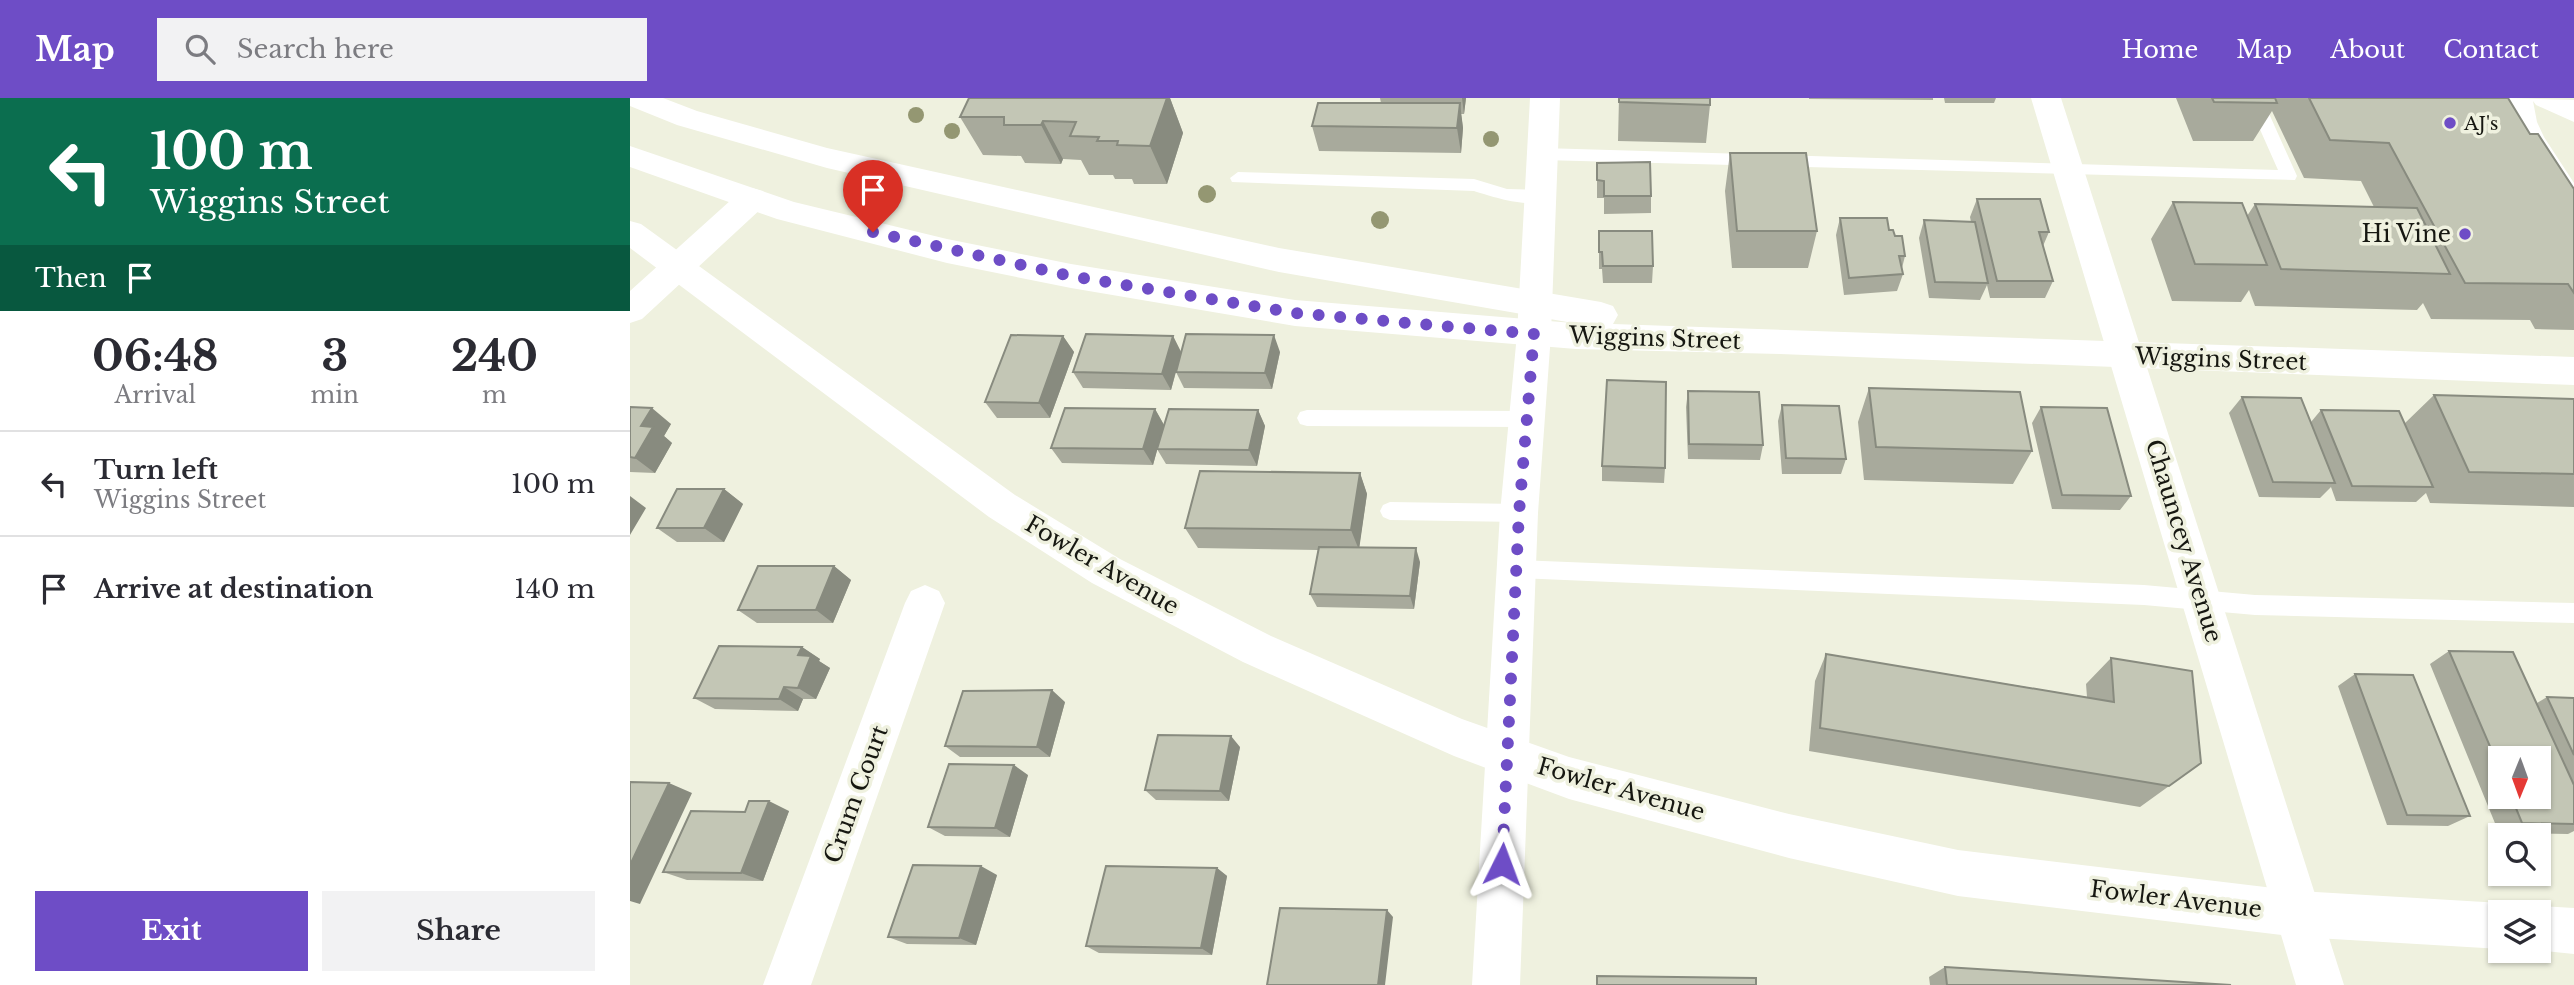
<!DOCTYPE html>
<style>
:root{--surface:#fff;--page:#f2f2f3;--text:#2b2b33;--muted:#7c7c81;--line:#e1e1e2;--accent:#6e4dc6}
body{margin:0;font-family:"Libre Baskerville",serif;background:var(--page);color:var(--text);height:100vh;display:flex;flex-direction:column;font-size:26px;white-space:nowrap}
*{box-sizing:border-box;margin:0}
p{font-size:23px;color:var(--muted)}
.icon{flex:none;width:38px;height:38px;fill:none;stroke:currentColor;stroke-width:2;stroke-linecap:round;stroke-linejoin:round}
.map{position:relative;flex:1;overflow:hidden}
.drawer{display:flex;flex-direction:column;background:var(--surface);width:630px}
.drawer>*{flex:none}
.top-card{background:#0b6e4f;color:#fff;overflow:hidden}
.needle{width:46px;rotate:181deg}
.tools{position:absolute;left:1858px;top:648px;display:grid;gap:14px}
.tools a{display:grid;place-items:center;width:63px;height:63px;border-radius:0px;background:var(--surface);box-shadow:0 2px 5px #0004;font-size:35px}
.pin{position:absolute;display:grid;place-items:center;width:60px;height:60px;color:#fff;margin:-72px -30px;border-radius:50% 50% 50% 0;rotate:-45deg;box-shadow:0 0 7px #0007}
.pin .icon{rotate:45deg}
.me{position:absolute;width:77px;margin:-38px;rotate:3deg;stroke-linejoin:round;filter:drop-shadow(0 0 5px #0008)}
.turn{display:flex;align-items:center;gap:24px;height:147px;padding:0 35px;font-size:32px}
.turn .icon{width:91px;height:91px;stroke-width:2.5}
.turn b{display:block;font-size:49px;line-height:60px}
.then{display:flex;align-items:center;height:66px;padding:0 35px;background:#0003;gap:14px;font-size:26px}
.eta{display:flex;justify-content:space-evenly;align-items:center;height:119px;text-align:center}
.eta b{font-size:42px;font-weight:800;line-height:49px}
.cta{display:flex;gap:14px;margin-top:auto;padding:14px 35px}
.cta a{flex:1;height:80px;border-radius:0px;background:var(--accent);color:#fff;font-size:28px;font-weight:800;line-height:80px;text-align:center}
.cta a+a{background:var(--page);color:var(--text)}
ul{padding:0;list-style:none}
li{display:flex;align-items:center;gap:21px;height:105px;padding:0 35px;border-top:2px solid var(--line)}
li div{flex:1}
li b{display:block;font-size:26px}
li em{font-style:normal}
header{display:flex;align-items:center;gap:42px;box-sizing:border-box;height:98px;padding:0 35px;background:var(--accent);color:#fff}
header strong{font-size:33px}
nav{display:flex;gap:38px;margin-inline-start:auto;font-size:24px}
.search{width:490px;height:63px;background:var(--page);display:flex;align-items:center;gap:18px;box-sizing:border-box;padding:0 24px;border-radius:0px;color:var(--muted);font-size:26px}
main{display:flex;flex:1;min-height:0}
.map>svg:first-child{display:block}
</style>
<header>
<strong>Map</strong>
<div class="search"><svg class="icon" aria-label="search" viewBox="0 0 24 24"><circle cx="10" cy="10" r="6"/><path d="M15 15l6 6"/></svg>Search here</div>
<nav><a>Home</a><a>Map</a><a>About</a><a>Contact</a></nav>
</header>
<main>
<section class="drawer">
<div class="top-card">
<div class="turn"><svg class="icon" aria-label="left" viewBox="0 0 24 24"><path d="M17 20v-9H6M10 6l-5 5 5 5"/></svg><div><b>100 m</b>Wiggins Street</div></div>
<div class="then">Then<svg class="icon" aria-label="arrive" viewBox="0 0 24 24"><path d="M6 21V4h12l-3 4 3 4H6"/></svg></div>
</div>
<div class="eta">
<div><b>06:48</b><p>Arrival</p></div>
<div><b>3</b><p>min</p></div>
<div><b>240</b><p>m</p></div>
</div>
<ul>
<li><svg class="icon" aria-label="left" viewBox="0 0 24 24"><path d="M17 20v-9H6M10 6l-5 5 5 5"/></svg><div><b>Turn left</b><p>Wiggins Street</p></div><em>100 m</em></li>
<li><svg class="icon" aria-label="arrive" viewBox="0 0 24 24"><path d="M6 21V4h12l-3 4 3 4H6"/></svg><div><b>Arrive at destination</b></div><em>140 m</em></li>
</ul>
<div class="cta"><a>Exit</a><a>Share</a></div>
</section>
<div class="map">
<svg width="1944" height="887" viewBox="0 0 1944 887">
<rect width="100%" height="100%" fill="#eff1df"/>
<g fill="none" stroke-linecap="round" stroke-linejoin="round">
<!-- service -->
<path fill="#fff" fill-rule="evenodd" d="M1616 0H1632L1667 78 1665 82 912 62 904 56 912 50 1648 72Z
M608 74 844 81 877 91 910 92 918 98C907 114 860 98 844 93L602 84 600 80Z
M677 312 897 313 904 315 907 321 904 327 897 329 677 328 670 326 667 320 670 314Z
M760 404 889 406 896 409 899 415 896 421 889 424 760 422 753 419 750 413 753 407Z
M887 462 1514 487 1625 497 1944 505V525L1625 517 1514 507 887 480 879 478 876 471 879 464Z"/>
<!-- minor -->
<path fill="#fff" fill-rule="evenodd" d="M1401 0H1431L1714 887H1666Z
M1874 0 1944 2V24L1906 7 1903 3 1907 24 1914 39 1944 85V119L1933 116C1912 85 1871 38 1874 0Z
M122 90 133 93 138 101 133 109 12 221 0 225V193L111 93Z
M295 487 309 493 315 505 181 887H133L275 505 281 493Z"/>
<!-- tertiary -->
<path fill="#fff" fill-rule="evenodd" d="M900 0H930L921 236 908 415 890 887H842L870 415 887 236Z"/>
<!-- primary -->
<path fill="#fff" fill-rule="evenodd" d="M0 0H33L67 13 197 50 649 150 971 204 983 208 988 217 983 226 1944 259V287L1150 256 946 251 665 228 441 190 317 165 147 121 0 69V48L164 104 317 141 441 166 665 202 943 225 649 174 197 70 47 27 0 8Z
M0 123 11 126 385 397 490 461 641 538 832 621 939 659 1159 716 1328 752 1669 793 1871 805 1888 814H1871V851L1669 839 1328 798 1159 760 939 701 824 658 613 564 462 485 359 419 0 150Z
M1909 808 1944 810V856L1904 852H1909V814H1894Z"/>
</g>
<!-- trees -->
<g fill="#949772">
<circle cx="286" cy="17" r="8"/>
<circle cx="322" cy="33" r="8"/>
<circle cx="861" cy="41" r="8"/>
<circle cx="577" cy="96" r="9"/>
<circle cx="750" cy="122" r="9"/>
</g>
<!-- wall -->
<path fill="#a8aa9c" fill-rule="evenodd" d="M339 0H540L553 35 537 86H504L502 81H485L483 77H459L451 62 433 61 431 66 395 65 391 58 353 57 330 19Z
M750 0H836L834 16H831L833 30 831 55 689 53 682 28 751 5Z
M989 0 1080 7 1076 45 988 43Z
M1179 0H1303V2L1179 1Z
M1314 0H1366L1364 5H1315Z
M1546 0H1878L1900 36 1944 91V232L1905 231 1900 222 1801 221 1793 205 1787 212 1625 208 1619 192 1611 204 1542 203 1521 141 1543 104 1617 118 1625 106 1744 109 1731 83 1674 80 1642 13 1623 43H1563Z
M1100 55 1187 133 1178 170H1102L1095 93Z
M967 65 1021 98V115L974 116V100H967Z
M1347 101 1419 134 1413 148 1423 183 1415 200H1360L1357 187 1350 202 1299 200 1289 140 1294 122 1341 124 1340 119Z
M1210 120 1259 132 1265 138 1275 158 1272 170 1273 176 1267 193 1214 197 1206 137Z
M969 133 1023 168 1022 185H973L972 171H969Z
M433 238 444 254 420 320H367L355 304Z
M543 238 551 254H650L642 291 554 290 546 274 541 292 453 290 443 274Z
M1239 290 1402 353 1383 386 1234 382 1228 324Z
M1058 293 1133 347 1130 362 1058 361 1056 309Z
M1804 297 1944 301V409L1800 405 1796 395 1786 404 1706 403 1701 389 1690 400 1629 399 1599 315 1612 299 1681 324 1691 312 1774 326Z
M1152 307 1216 361 1211 376H1152L1148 323Z
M0 309 41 326 34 338 42 345 25 375 0 374Z
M1411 309 1501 398 1490 412 1422 411 1402 325Z
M525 311 534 327 523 367 432 365 421 350Z
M628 312 635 328 627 368 536 366 527 351Z
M972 368 1035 370 1034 385 972 383Z
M730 375 737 396 729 449 790 464 784 511 687 509 680 496 688 452 568 450 555 430Z
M94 391 113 406 94 444H47L27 430Z
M204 468 221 482 203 525H127L108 512Z
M172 549 190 561 189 563 200 570 186 601H173L168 613 85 611 64 600Z
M1819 553 1907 605 1917 599 1944 600V733L1938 736 1869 735 1800 566ZM1871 660 1909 698H1871Z
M1196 556 1457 599 1456 586 1481 560 1571 665 1510 709 1179 653 1185 583Z
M1725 576 1840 718 1818 728 1757 727 1708 588Z
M435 604 420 659H330L315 648Z
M610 649 599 703 526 702 515 692Z
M398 677 380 739 315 738 298 729Z
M159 713 133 783 57 782 33 774 115 714Z
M587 770 597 778 582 857 469 855 456 848Z
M367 777 346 847 277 846 258 839Z
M1315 869 1601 887H1300L1299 879Z"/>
<!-- shaded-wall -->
<path fill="#888b7f" d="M537 0H540L553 35 537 86 520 48Z
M832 0H836L834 16Z
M830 5 833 30 831 55 827 30Z
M413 23 433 61 431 66 411 27Z
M644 237 650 254 642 291 635 275Z
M433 238 444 254 420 320 409 305Z
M543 238 551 254 541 292 532 276Z
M22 310 41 326 34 338 42 345 25 375 5 360 11 328Z
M525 311 534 327 523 367 513 351Z
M628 312 635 328 627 368 619 352Z
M730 375 737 396 729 452 721 432Z
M94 391 113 406 94 444 74 430Z
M0 398 16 410 0 437Z
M786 450 790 464 784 511 780 498Z
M204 468 221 482 203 525 186 512Z
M172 549 190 561 189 563 200 570 186 601 168 590V557Z
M154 589 173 601 168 613 149 601Z
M422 592 435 604 420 659 407 649Z
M601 638 610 649 599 703 590 693Z
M384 667 398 677 380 739 365 730Z
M39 685 62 695 10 806 0 803V767Z
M139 703 159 713 133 783 111 775Z
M351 768 367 777 346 847 329 840Z
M587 770 597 778 582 857 571 850Z
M757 812 763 819 755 887H748Z"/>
<!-- building -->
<path fill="#c3c6b5" stroke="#888b7f" stroke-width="2" d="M339 0H537L520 48 487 47 488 43H467L469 39 440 38 446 24 413 23 411 27H374V19H330Z
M989 0H1080V7L989 4Z
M1582 0H1645L1647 5 1584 4Z
M1679 0H1878L1900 36H1908L1944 91V195L1938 186 1835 185 1759 45 1700 42Z
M688 5H830L827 30 682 28Z
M1100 55H1176L1187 133H1107Z
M1020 64 1021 98H974V83L967 82V65Z
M1347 101H1410L1419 134H1409L1423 183H1367Z
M1543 104 1612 105 1637 167 1565 166Z
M1625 106 1787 110 1820 176 1651 171Z
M1210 120H1257L1259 132H1263L1265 138H1272L1275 158H1269L1273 176 1219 180Z
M1294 122 1345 124 1358 185 1305 184Z
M969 133H1022L1023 168H973L972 154H969Z
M456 236 543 238 532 276 443 274Z
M556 236 644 237 635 275 546 274Z
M381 237 433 238 409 305 355 304Z
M977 282 1036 284 1035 370 972 368Z
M1239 290 1390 294 1402 353 1246 349Z
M1058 293 1129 294 1133 347 1059 346Z
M1804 297 1944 301V376L1839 374Z
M1612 299 1671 300 1705 385 1643 384Z
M1152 307 1209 308 1216 361 1156 360Z
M0 309 22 310 11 328 23 329 5 360 0 359Z
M1411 309 1477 310 1501 398 1432 397Z
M435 310 525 311 513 351 421 350Z
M539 311 628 312 619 352 527 351Z
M1691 312 1769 313 1803 389 1722 388Z
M570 373 730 375 721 432 555 430Z
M47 391H94L74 430H27Z
M689 449 786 450 780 498 680 496Z
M128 468H204L186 512H108Z
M89 548 172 549 168 557 181 558 168 590 154 589 149 601 64 600Z
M1819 553 1883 554 1944 687V726L1892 725 1881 698H1909V660H1871V674Z
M1196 556 1484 604 1481 560 1562 573 1571 665 1539 688 1190 630Z
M1725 576 1783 577 1840 718 1777 717Z
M422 592 407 649 315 648 333 593Z
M1917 599 1944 600V657Z
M528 637 601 638 590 693 515 692Z
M319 666 384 667 365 730 298 729Z
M0 684 39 685 0 767Z
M119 703H139L111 775 33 774 61 713 115 714Z
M283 767 351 768 329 840 258 839Z
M476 768 587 770 571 850 456 848Z
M650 810 757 812 748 887H637Z
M1315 869 1601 887H1317Z
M967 878 1126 880V887H967Z"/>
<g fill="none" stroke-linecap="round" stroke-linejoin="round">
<!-- route -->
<path stroke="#6e4dc6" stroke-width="12" stroke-dasharray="0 21.6" d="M243 134 441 178 665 215 904 236 889 415 872 766"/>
</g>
<!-- markers -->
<g fill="#6e4dc6" stroke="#eff1df" stroke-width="2.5">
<circle cx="1820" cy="25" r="7"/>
<circle cx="1835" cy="136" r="7"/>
</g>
<g text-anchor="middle" stroke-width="7" stroke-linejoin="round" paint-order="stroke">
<!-- far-poi labels -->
<g font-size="19" fill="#161711" stroke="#eff1df" text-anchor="start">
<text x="1834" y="32">AJ's</text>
</g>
<!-- poi labels -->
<g font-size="23" fill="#161711" stroke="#eff1df" text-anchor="end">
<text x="1821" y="144">Hi Vine</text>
</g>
<!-- street labels -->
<g font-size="23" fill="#161711" stroke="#eff1df">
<text transform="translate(1025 240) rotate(2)" y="8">Wiggins Street</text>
<text transform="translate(1591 261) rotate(2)" y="8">Wiggins Street</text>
<text transform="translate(1554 443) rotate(73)" y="8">Chauncey Avenue</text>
<text transform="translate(472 467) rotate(30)" y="8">Fowler Avenue</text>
<text transform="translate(991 691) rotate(16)" y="8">Fowler Avenue</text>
<text transform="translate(226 696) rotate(-70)" y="8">Crum Court</text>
<text transform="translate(1546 801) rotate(7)" y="8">Fowler Avenue</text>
</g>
</g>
</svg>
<div class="tools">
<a><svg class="needle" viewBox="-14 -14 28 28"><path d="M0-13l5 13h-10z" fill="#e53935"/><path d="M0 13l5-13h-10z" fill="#7c7c81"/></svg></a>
<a><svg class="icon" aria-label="search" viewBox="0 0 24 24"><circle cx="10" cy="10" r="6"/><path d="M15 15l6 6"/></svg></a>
<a><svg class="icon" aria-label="layers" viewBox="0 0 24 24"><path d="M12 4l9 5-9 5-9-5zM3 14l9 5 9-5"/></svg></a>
</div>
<div class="pin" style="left:243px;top:134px;background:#d93025"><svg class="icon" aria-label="arrive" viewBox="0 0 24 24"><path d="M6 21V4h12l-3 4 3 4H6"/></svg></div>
<svg class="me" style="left:872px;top:766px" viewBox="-20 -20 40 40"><path d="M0-17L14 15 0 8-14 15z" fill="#6e4dc6" stroke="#fff" stroke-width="4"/></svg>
</div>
</main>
